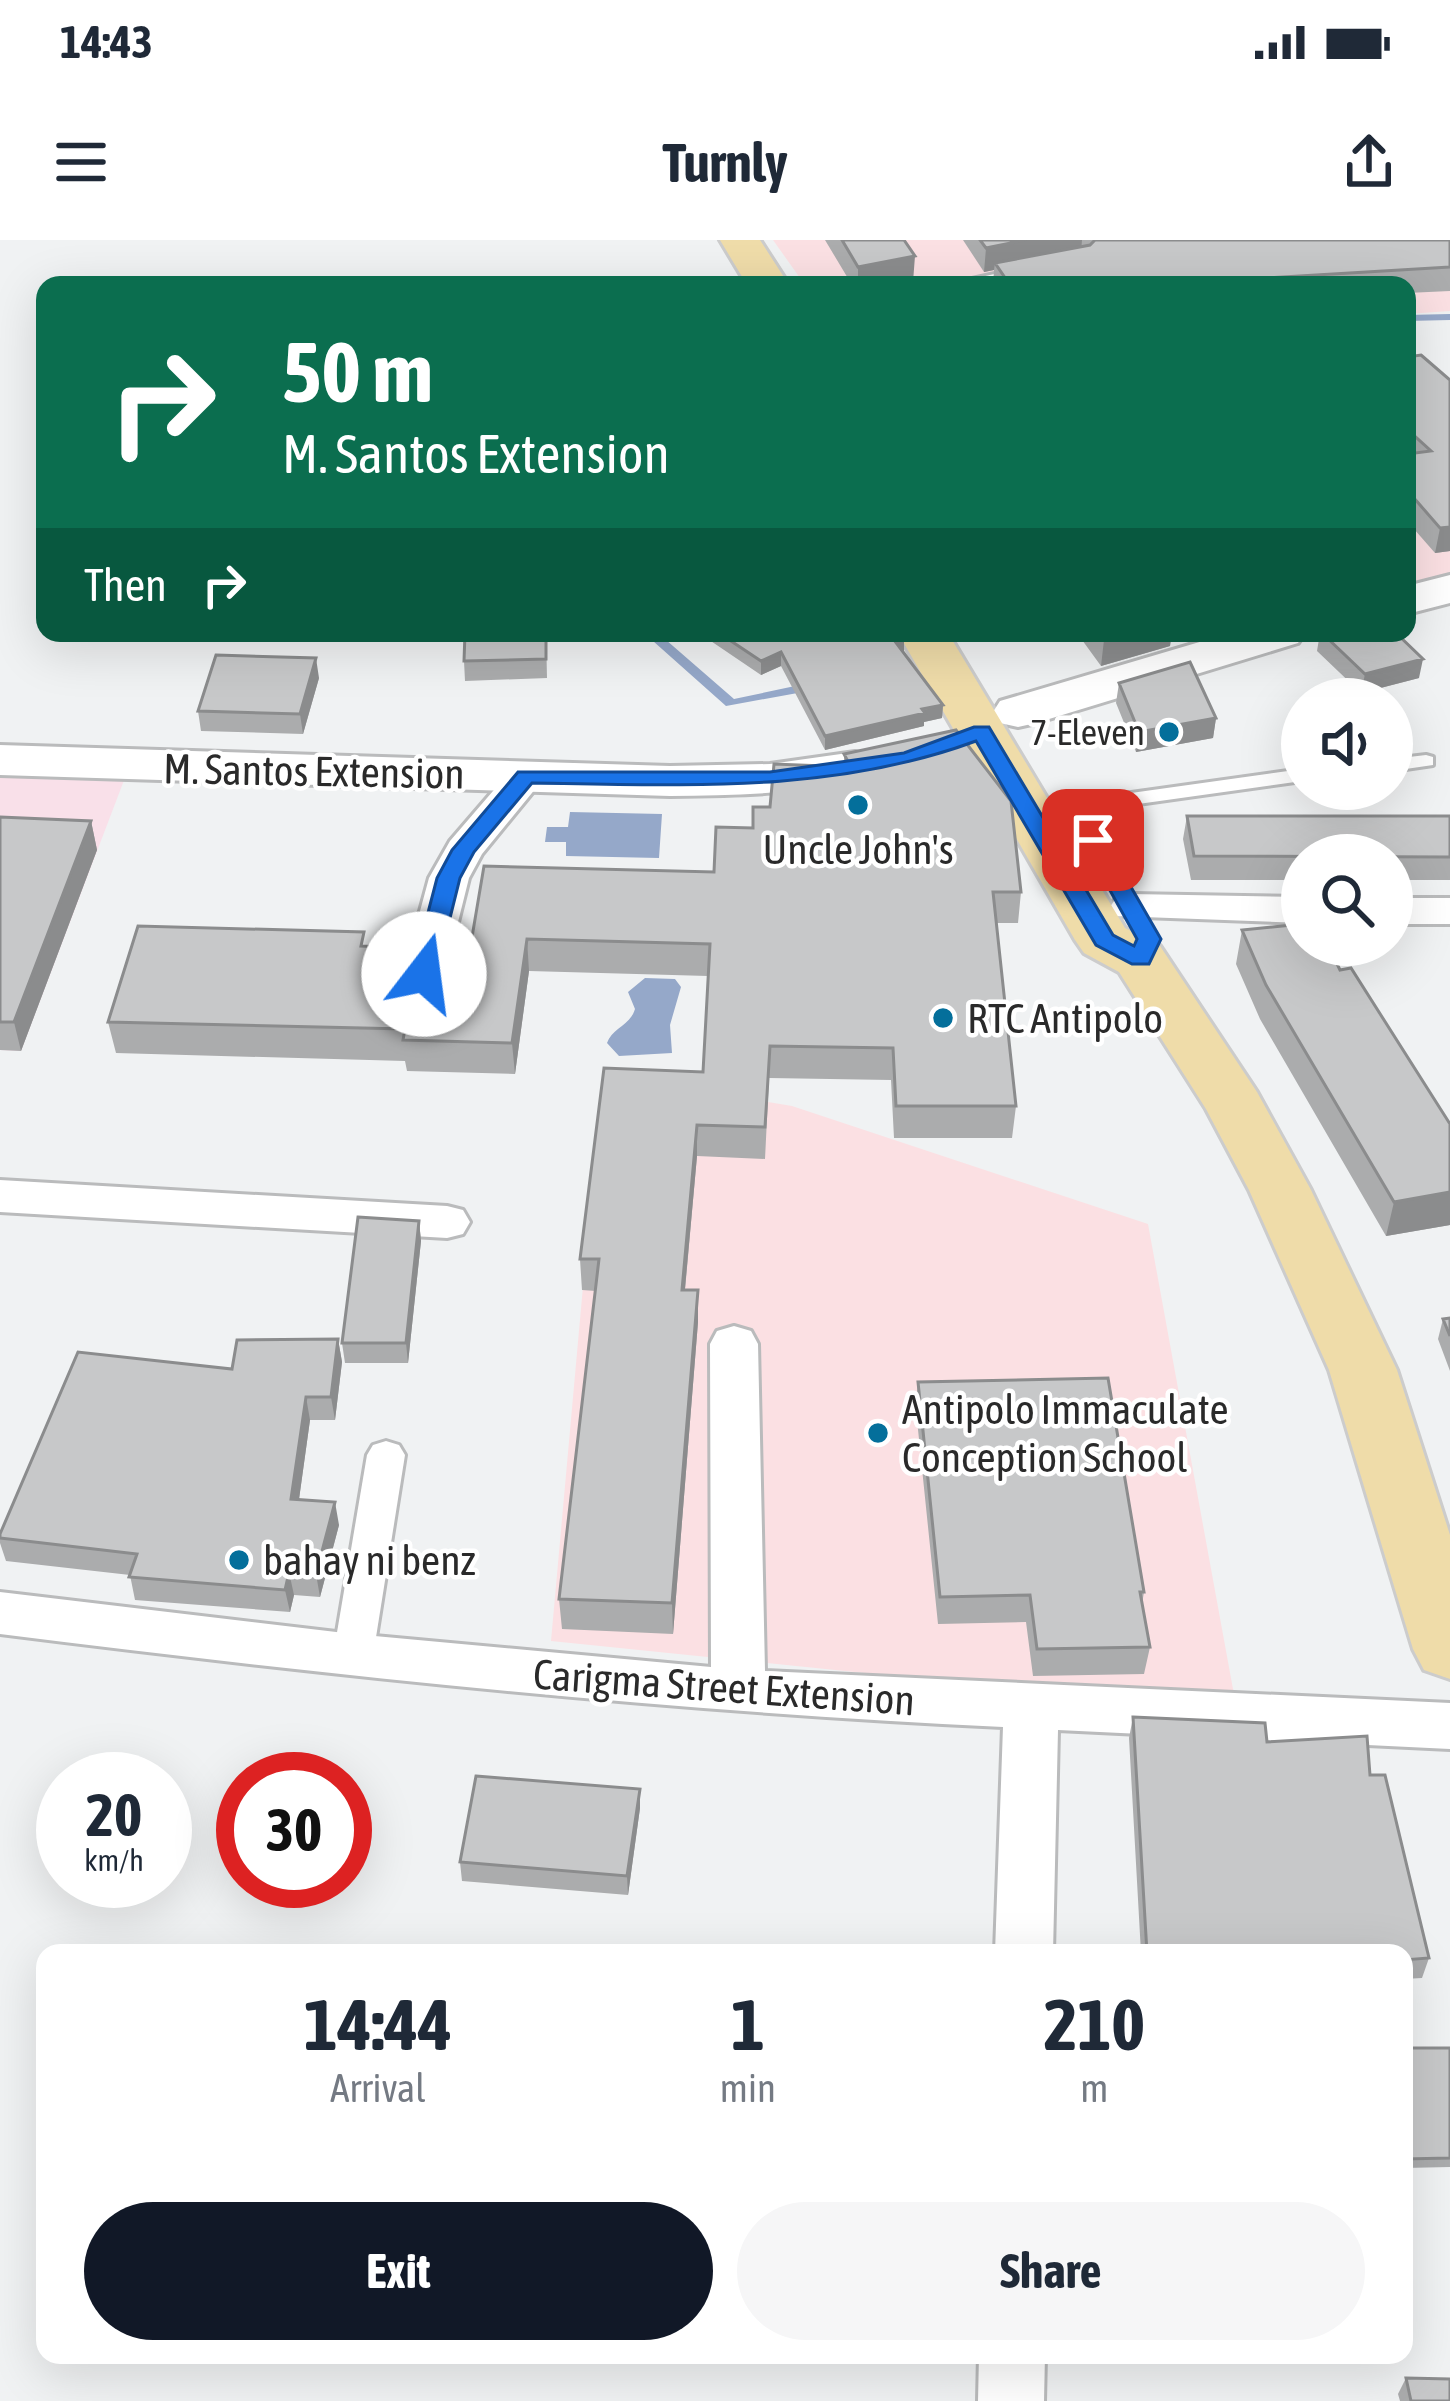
<!DOCTYPE html>
<style>
:root{--surface:#fff;--page:#f6f6f7;--text:#1f2937;--muted:#747a83;--accent:#111827}
body{margin:0;font-family:"Asap Condensed",sans-serif;background:var(--page);color:var(--text);height:100vh;display:flex;flex-direction:column;font-size:45px;white-space:nowrap}
*{box-sizing:border-box;margin:0}
p{font-size:39px;color:var(--muted)}
.icon{flex:none;width:66px;height:66px;fill:none;stroke:currentColor;stroke-width:2;stroke-linecap:round;stroke-linejoin:round}
.map{position:relative;flex:1;overflow:hidden}
.sheet{position:absolute;left:36px;top:1704px;width:1377px;height:420px;display:flex;flex-direction:column;background:var(--surface);border-radius:24px;box-shadow:0 12px 48px #0002}
.sheet>*{flex:none}
.banner{position:absolute;left:36px;top:36px;width:1380px;height:366px;border-radius:24px;box-shadow:0 12px 48px #0002;background:#0b6e4f;color:#fff;overflow:hidden}
.controls{position:absolute;left:1281px;top:438px;display:grid;gap:24px}
.controls a{display:grid;place-items:center;width:132px;height:132px;border-radius:50%;background:var(--surface);box-shadow:0 12px 48px #0002;font-size:60px}
.speed{position:absolute;left:36px;top:1512px;display:flex;gap:24px;font-size:60px;font-weight:700;text-align:center}
.speed>*{display:grid;place-content:center;width:156px;height:156px;border-radius:50%;background:var(--surface);box-shadow:0 12px 48px #0002;line-height:1}
.speed small{font-size:30px;font-weight:400}
.speed .limit{border:18px solid #d22;background:#fff;color:#111}
.pin{position:absolute;display:grid;place-items:center;width:102px;height:102px;color:#fff;margin:-51px;border-radius:24px;box-shadow:0 6px 18px #0006}
.me{position:absolute;width:132px;margin:-66px;rotate:15deg;stroke-linejoin:round;filter:drop-shadow(0 0 9px #0008)}
.turn{display:flex;align-items:center;gap:42px;height:252px;padding:0 48px;font-size:54px}
.turn .icon{width:156px;height:156px;stroke-width:2.5}
.turn b{display:block;font-size:84px;line-height:102px}
.then{display:flex;align-items:center;height:114px;padding:0 48px;background:#0003;gap:24px;font-size:45px}
.eta{display:flex;justify-content:space-evenly;align-items:center;height:204px;text-align:center}
.eta b{font-size:72px;font-weight:700;line-height:84px}
.action{display:flex;gap:24px;margin-top:auto;padding:24px 48px}
.action a{flex:1;height:138px;border-radius:72px;background:var(--accent);color:#fff;font-size:48px;font-weight:700;line-height:138px;text-align:center}
.action a+a{background:var(--page);color:var(--text)}
.status{display:flex;justify-content:space-between;align-items:center;height:84px;padding:0 60px;background:var(--surface);direction:ltr}
.status svg{height:33px;fill:currentColor}
header{display:flex;justify-content:space-between;align-items:center;height:156px;padding:0 48px;background:var(--surface);font-size:54px;font-weight:700}
.map>svg:first-child{display:block}
</style>
<div class="status"><b>14:43</b><svg viewBox="0 0 49 12"><path d="M0 12V9h3v3zM5 12V6h3v6zM10 12V3h3v9zM15 12V0h3v12zM26 1h20v11H26zM47 4h2v5h-2z"/></svg></div>
<header><svg class="icon" aria-label="menu" viewBox="0 0 24 24"><path d="M4 6h16M4 12h16M4 18h16"/></svg>Turnly<svg class="icon" aria-label="share" viewBox="0 0 24 24"><path d="M12 15V3M7 8l5-5 5 5M5 13v7h14v-7"/></svg></header>
<div class="map">
<svg width="1450" height="2161" viewBox="0 0 1450 2161">
<rect width="100%" height="100%" fill="#f0f2f3"/>
<!-- industrial -->
<path fill="#f9e0e9" d="M0 529 126 535 21 811 0 810Z"/>
<!-- education -->
<path fill="#fbe0e3" d="M773 0H1450V71L1407 74V45H805Z
M1407 152 1450 180V339L1407 346Z
M601 847 698 850 792 866 1148 984 1237 1471 551 1401Z"/>
<!-- water -->
<path fill="#95a8c9" d="M570 572 662 574 659 618 566 616V602H545L547 587H568Z
M645 738 675 739 681 747 670 785 672 813 619 816 607 803C612 788 630 786 635 769L628 752Z"/>
<g fill="none" stroke-linecap="round" stroke-linejoin="round">
<!-- stream -->
<path fill="#95a8c9" fill-rule="evenodd" d="M1450 74V80L1407 81V75Z
M644 393H658L734 459 814 442 820 446 814 450 726 466Z
M1024 393H1039L1029 399 1025 398Z"/>
<!-- service casing -->
<g stroke="#babbbc" stroke-width="6">
<path id="service" d="M1026 27 1034 32 1031 35 979 45H945Z
M1426 515 1433 517V525L1392 531V519Z
M1302 529V541L1074 573 1064 567 1074 561Z"/>
</g>
<!-- pedestrian casing -->
<g stroke="#babbbc" stroke-width="6">
<path id="pedestrian" d="M386 1201 399 1205 405 1215 373 1416 367 1428 353 1432 339 1428 333 1416 367 1215 373 1205Z"/>
</g>
<!-- minor casing -->
<g stroke="#babbbc" stroke-width="6">
<path id="minor" d="M526 525 545 537 482 614 469 638 445 734 439 744H409L403 734 429 638 450 601 512 529Z
M1131 654 1302 657V683L1116 676 1110 667 1116 658Z
M1392 658H1450V684H1392Z
M0 940 447 966 463 970 470 982 463 994 447 998 0 972Z
M734 1086 751 1091 758 1104 765 1431 1450 1463V1509L1058 1490 1053 1713H995L1003 1487C667 1471 334 1436 0 1394V1352L353 1394 711 1427 710 1104 717 1091Z
M979 2115H1045L1044 2161H978Z"/>
</g>
<!-- tertiary casing -->
<g stroke="#babbbc" stroke-width="6">
<path id="tertiary" d="M1450 335V363L1407 374V346Z
M1230 393H1305L1298 403 1036 483 1018 487 1000 483 993 472 1000 461Z
M0 505 670 526 770 524 855 512 873 516 880 527 873 538C806 554 738 555 670 556L0 535Z"/>
</g>
<!-- primary casing -->
<g stroke="#ccc" stroke-width="6">
<path id="primary" d="M720 0H760L789 45H747Z
M898 393H948L1125 688 1160 706 1257 852 1311 950 1397 1130 1450 1295V1439L1424 1430 1413 1409 1329 1130 1249 950 1206 869 1119 732 1084 713 1075 700Z"/>
</g>
<!-- service -->
<use href="#service" fill="#fff" fill-rule="evenodd"/>
<!-- pedestrian -->
<use href="#pedestrian" fill="#fff" fill-rule="evenodd"/>
<!-- minor -->
<use href="#minor" fill="#fff" fill-rule="evenodd"/>
<!-- tertiary -->
<use href="#tertiary" fill="#fff" fill-rule="evenodd"/>
<!-- primary -->
<use href="#primary" fill="#efdca9" fill-rule="evenodd"/>
</g>
<!-- wall -->
<path fill="#abacad" d="M825 0H904L913 42 902 45H852Z
M963 0H1450V51L1407 53V45H993L994 30 984 32Z
M1407 117 1450 140V311L1435 313 1407 281Z
M546 393 547 438 465 441 464 421Z
M699 393H902L904 412 943 465 942 478 924 482V486L825 510 781 426 761 435Z
M1077 393H1188L1171 398 1170 406 1101 426Z
M1320 393H1396L1419 438 1361 453 1317 411Z
M319 438 303 494 201 491 198 471Z
M1119 443 1216 478 1213 498 1136 512 1116 463Z
M844 514 1021 652 1018 683H996L1016 866 1012 898H894L891 840 769 838 765 919 697 916 685 1050 698 1082 673 1394 562 1389 559 1359 596 1051 582 1050 580 1019 703 832 708 736 529 731 515 834 407 831 405 821 116 813 108 782 366 706 405 717H436L470 709 714 632 770 567 844 527Z
M1187 576H1450V640H1392V615H1302V640H1191L1183 599Z
M0 577 91 581 97 610 21 811 0 810Z
M1242 690 1340 730 1450 884V985L1386 996 1260 779 1236 724Z
M419 981 421 1001 408 1123H345L342 1103Z
M1450 1078V1131L1438 1099 1443 1079Z
M338 1099 342 1122 335 1180H310L299 1259 339 1285 320 1357 294 1355 290 1372 135 1360 130 1335 6 1321 0 1303V1294L232 1129Z
M918 1142 1144 1352 1142 1364 1150 1407 1144 1434 1033 1436 1026 1382 938 1384 916 1170Z
M1133 1477 1267 1502 1370 1535 1429 1718 1422 1738 1404 1739V1713H1141L1129 1498Z
M640 1549V1568L628 1655 462 1641 460 1622Z
M1404 1808H1450V1927L1404 1928Z
M1406 2138 1450 2161H1400L1398 2154Z"/>
<!-- shaded-wall -->
<path fill="#8b8c8d" d="M1026 0H1082L1081 13 995 23 994 30 984 32 986 8Z
M915 16 913 42 897 45H858V27Z
M1450 287V311L1435 313 1440 288Z
M1128 393H1188L1171 398 1170 406 1101 426 1104 400Z
M904 398V412L894 400Z
M781 412V426L761 435V421Z
M316 418 319 438 303 494 300 474Z
M1423 419 1419 438 1361 453 1365 434Z
M943 465 942 478 924 482V486L825 510V496Z
M1216 478 1213 498 1136 512 1139 492Z
M91 581 97 610 21 811 14 782Z
M527 699 529 731 515 834 512 803Z
M697 885V916L682 1081V1050Z
M1450 952V985L1386 996 1394 962Z
M419 981 421 1001 408 1123 406 1103Z
M698 1050V1082L673 1394 672 1363Z
M338 1099 342 1122 335 1180 331 1157Z
M306 1157 310 1180 296 1281 291 1259Z
M335 1262 339 1285 320 1357 316 1334Z
M289 1332 294 1355 290 1372 285 1350Z
M640 1549V1568L628 1655 627 1636Z"/>
<!-- building -->
<path fill="#c7c8c9" stroke="#8b8c8d" stroke-width="3" d="M842 0H904L915 16 858 27Z
M980 0H1026L986 8Z
M1095 0H1450V27L1151 45H1010L995 23 1090 5Z
M899 40 902 45H860Z
M1421 115 1450 140V287L1440 288 1407 250V214L1431 211 1407 189V117Z
M465 393H546V419L464 421Z
M719 393H902L904 398 894 400 943 465 922 469 925 473 825 496 781 412 761 421Z
M1099 393H1128L1104 400Z
M1322 393H1396L1423 419 1365 434Z
M216 415 316 418 300 474 198 471Z
M1190 422 1216 478 1139 492 1119 443Z
M956 490 1011 561 1021 652H993L1016 866H896L893 808 770 806 765 887 697 885 682 1050H698L672 1363 559 1359 599 1019H580L604 828 703 832 710 704 527 699 512 803 403 800 405 789 108 782 138 686 364 692 361 706 397 707 405 717H436L443 709H470L484 626 714 632 716 587 753 588V567H770L774 524 851 527 844 514Z
M1187 576H1450V617L1194 616Z
M0 577 91 581 14 782H0Z
M1302 684V705H1328L1340 730 1351 728 1450 884V952L1394 962 1266 745 1242 690Z
M358 977 419 981 406 1103H342Z
M1450 1078V1096L1443 1079Z
M338 1099 331 1157H306L291 1259 335 1262 316 1334 289 1332 285 1350 129 1337 137 1314 0 1298V1294L78 1112 232 1129 237 1100Z
M1108 1138 1144 1352H1140L1150 1407 1037 1409 1030 1355 940 1357 918 1142Z
M1133 1477 1265 1483 1267 1502 1367 1496 1370 1535H1385L1429 1718 1404 1720V1713H1147Z
M476 1536 640 1549 627 1636 460 1622Z
M1404 1808H1450V1918L1404 1919Z
M1406 2138 1450 2139V2161H1411Z"/>
<!-- route -->
<path fill="#1a73e8" stroke="#114b97" stroke-width="3" d="M974 487H989L1113 695 1134 706 1137 699 1082 600 1101 595 1161 699 1149 724H1132L1096 705 976 501C833 554 683 545 532 543L474 612 460 638 436 734 424 742 412 734 437 638 452 610 518 532H770L904 513Z"/>
<!-- markers -->
<g fill="#046f9b" stroke="#fff" stroke-width="4.5">
<circle cx="1169" cy="492" r="12"/>
<circle cx="858" cy="565" r="12"/>
<circle cx="943" cy="778" r="12"/>
<circle cx="878" cy="1193" r="12"/>
<circle cx="239" cy="1320" r="12"/>
</g>
<g text-anchor="middle" stroke-width="9" stroke-linejoin="round" paint-order="stroke">
<!-- far-poi labels -->
<g font-size="36" fill="#2a2a2a" stroke="#fff" text-anchor="end">
<text x="1145" y="505">7-Eleven</text>
</g>
<!-- street labels -->
<g font-size="42" fill="#2a2a2a" stroke="#fff">
<text transform="translate(314 531) rotate(1)" y="15">M. Santos Extension</text>
<text transform="translate(724 1447) rotate(4)" y="15">Carigma Street Extension</text>
</g>
<!-- poi labels -->
<g font-size="42" fill="#2a2a2a" stroke="#fff" text-anchor="start">
<text x="858" y="624" text-anchor="middle">Uncle John's</text>
<text x="967" y="793">RTC Antipolo</text>
<text x="902" y="1184">Antipolo Immaculate<tspan x="902" dy="48">Conception School</tspan></text>
<text x="263" y="1335">bahay ni benz</text>
</g>
</g>
</svg>
<div class="controls">
<a><svg class="icon" aria-label="sound" viewBox="0 0 24 24"><path d="M4 9h4l5-4v14l-5-4H4zM17 9q2 3 0 6"/></svg></a>
<a><svg class="icon" aria-label="search" viewBox="0 0 24 24"><circle cx="10" cy="10" r="6"/><path d="M15 15l6 6"/></svg></a>
</div>
<div class="speed"><div>20<small>km/h</small></div><div class="limit">30</div></div>
<div class="pin" style="left:1093px;top:600px;background:#d93025"><svg class="icon" aria-label="arrive" viewBox="0 0 24 24"><path d="M6 21V4h12l-3 4 3 4H6"/></svg></div>
<svg class="me" style="left:424px;top:734px" viewBox="-20 -20 40 40"><circle r="19" fill="#fff"/><path d="M0-13L10 11 0 6-10 11z" fill="#1a73e8"/></svg>
<div class="banner">
<div class="turn"><svg class="icon" aria-label="right" viewBox="0 0 24 24"><path d="M7 20v-9h11M14 6l5 5-5 5"/></svg><div><b>50 m</b>M. Santos Extension</div></div>
<div class="then">Then<svg class="icon" aria-label="right" viewBox="0 0 24 24"><path d="M7 20v-9h11M14 6l5 5-5 5"/></svg></div>
</div>
<section class="sheet">
<div class="eta">
<div><b>14:44</b><p>Arrival</p></div>
<div><b>1</b><p>min</p></div>
<div><b>210</b><p>m</p></div>
</div>
<div class="action"><a>Exit</a><a>Share</a></div>
</section>
</div>
